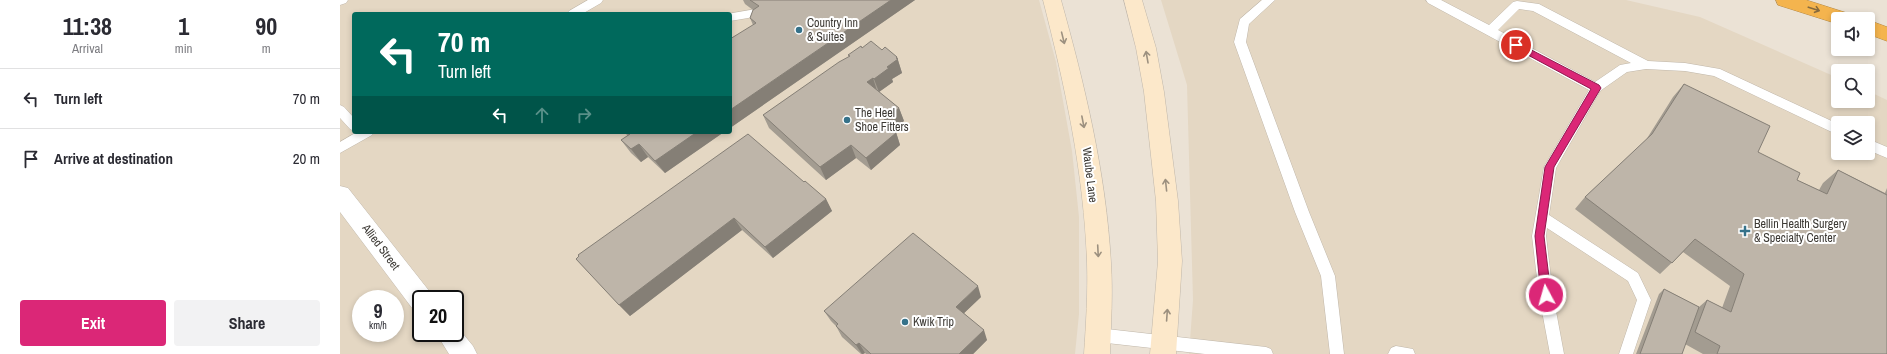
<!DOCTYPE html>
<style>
:root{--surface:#fff;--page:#f2f2f3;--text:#2b2b33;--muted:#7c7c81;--line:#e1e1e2;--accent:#db2777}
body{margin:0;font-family:"Archivo Narrow",sans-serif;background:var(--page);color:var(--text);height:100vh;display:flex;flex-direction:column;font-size:15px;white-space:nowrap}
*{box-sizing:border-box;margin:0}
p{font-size:13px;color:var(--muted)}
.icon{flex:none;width:22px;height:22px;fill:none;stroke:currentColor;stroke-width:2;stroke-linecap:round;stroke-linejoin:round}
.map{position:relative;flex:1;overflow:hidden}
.details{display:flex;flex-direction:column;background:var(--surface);width:340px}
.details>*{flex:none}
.hud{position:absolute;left:12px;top:12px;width:380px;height:122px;border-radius:4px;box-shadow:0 2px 6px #0003;background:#00695c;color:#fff;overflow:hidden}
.buttons{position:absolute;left:1491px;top:12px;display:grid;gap:8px}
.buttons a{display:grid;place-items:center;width:44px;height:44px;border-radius:4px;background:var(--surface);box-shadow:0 2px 6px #0003;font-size:20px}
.speed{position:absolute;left:12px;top:290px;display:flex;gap:8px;font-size:20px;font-weight:700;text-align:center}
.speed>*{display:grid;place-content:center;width:52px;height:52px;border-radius:50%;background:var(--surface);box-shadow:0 2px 6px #0003;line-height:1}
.speed small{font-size:10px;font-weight:400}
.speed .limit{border:2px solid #111;border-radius:6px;background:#fff;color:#111}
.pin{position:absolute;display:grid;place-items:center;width:34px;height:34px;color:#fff;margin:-17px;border:2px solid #fff;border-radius:50%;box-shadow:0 1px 4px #0007}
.me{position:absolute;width:44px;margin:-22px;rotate:354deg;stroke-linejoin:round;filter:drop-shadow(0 0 3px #0008)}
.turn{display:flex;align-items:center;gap:14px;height:84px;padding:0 20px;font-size:18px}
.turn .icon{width:52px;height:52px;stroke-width:2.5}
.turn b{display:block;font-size:28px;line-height:34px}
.lanes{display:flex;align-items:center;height:38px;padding:0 20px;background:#0003;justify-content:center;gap:20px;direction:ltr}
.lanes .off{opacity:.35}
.eta{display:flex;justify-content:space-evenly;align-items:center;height:68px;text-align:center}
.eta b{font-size:24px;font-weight:700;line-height:28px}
.cta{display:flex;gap:8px;margin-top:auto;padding:8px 20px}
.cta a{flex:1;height:46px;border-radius:4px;background:var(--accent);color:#fff;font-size:16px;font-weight:700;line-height:46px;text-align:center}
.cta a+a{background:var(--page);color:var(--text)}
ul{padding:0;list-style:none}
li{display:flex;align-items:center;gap:12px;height:60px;padding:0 20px;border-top:1px solid var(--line)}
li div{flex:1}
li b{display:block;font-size:15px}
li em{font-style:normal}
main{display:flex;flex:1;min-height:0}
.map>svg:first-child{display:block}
</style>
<main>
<section class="details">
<div class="eta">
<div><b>11:38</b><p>Arrival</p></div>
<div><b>1</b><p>min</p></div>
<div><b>90</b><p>m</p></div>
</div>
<ul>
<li><svg class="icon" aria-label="left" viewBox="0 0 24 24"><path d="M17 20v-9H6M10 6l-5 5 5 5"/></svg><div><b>Turn left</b></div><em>70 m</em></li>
<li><svg class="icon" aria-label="arrive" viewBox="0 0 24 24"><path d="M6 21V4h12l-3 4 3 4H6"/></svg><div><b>Arrive at destination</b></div><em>20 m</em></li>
</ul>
<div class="cta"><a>Exit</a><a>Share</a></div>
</section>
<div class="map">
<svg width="1547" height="354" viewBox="0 0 1547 354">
<rect width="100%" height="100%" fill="#ebe2d5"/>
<!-- built -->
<path fill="#e4d7c3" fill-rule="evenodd" d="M0 0H699L716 62 732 151 739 217V314L735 354H0ZM14 14H390V132H14ZM21 299H55V333H21ZM81 299H115V333H81Z
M821 0H1286L1360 17 1498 78V101H1528V91L1547 100V354H849L853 300 847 85ZM1498 123H1528V153H1498Z"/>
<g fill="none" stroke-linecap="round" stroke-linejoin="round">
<!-- service casing -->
<g stroke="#c0b7aa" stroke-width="1">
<path id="service" d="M0 0H8L6 3 0 5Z
M248 0H263L261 3 242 14H227L229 11Z
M922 0H935L909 24 906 42 969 212 995 276 1004 354H990L981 276 955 212 894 42 900 19Z
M1086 0H1101L1149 25 1173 2 1177 1 1199 4 1308 61 1345 63 1380 69 1498 124V135L1374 76 1345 71 1306 69 1287 72 1260 91 1216 168 1209 215 1298 273 1311 300 1293 354H1279L1297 300 1288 281 1207 228 1206 236 1213 295 1224 354H1210L1199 295 1192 236 1204 167 1249 90 1088 3ZM1179 9 1193 11 1291 63 1280 65 1255 82 1158 30Z
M416 9 420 10 422 13 420 16 390 21V14H387Z
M0 105 4 107 14 118V131L10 129 0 118Z
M17 132H34L32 135 0 153V142Z
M1528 139 1547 147V158L1528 150Z
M758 328 926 347 931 349 933 354H865L758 342 753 340 751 335 753 330Z
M1056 346 1073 349 1075 354H1048L1051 348Z"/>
</g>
<!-- minor casing -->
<g stroke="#c0b7aa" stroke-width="1">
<path id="minor" d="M0 186 8 188 90 292 93 299H81V311L72 308 0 212Z
M115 324 133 346 137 354H109L96 333H115Z"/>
</g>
<!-- secondary casing -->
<g stroke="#c0b7aa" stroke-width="1">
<path id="secondary" d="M703 0H721C745 86 766 173 771 263 773 293 771 324 770 354H744C746 324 748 293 747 263 744 173 725 86 703 0Z
M784 0H802L816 48 824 92 838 201 842 261 836 354H810L818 261 816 201 804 92 796 48Z"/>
</g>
<!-- motorway casing -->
<g stroke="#b48945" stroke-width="1">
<path id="motorway" d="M1436 0H1466L1510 14 1513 19H1498V24L1438 5Z
M1528 20 1547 27V41L1528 34Z"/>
</g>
<!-- service -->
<use href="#service" fill="#fff" fill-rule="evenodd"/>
<!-- minor -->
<use href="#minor" fill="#fff" fill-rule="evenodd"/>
<!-- secondary -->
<use href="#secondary" fill="#fce8ca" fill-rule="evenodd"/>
<!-- motorway -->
<use href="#motorway" fill="#f4b44e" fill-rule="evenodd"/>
</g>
<!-- wall -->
<path fill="#a39c91" d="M403 0H575L390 128 413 25 410 18 413 10 405 4Z
M522 48 542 50 557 57 562 73 552 79 553 82 539 92 559 108 564 121 554 128 555 129 560 145 531 170 516 158 486 180 429 128 423 115 509 57 508 55Z
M1344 84 1418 152 1457 180 1479 190 1483 183 1498 170 1545 193 1547 188V354H1363L1345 344 1342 354H1296L1319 294 1324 289 1359 307 1367 300 1382 308 1390 286 1343 252 1320 274 1235 209 1245 197 1306 140 1333 97Z
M284 132H384L325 173 308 157 301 162 291 153 281 140 288 136Z
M464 182 486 199 492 211 433 258 402 230 290 316 236 259Z
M641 297 624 313 647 340 633 354H526L525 353 523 354H521L502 337 496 326 491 321 484 311Z"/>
<!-- shaded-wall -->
<path fill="#857f76" d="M551 0H575L390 128V110Z
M557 57 562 73 552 79 553 82 539 92 534 79 556 58Z
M533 78 537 91 527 82Z
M559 108 564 121 548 133 544 120Z
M555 129 560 145 531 170 526 158Z
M357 132H384L325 173 315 161Z
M299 144 308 157 301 162 291 149Z
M511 145 516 158 486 180 480 167Z
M486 199 492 211 433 258 425 247Z
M394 218 402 230 290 316 279 305Z
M638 286 641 297 620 317 616 307Z
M644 330 647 340 633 354H619Z
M519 343 525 353 523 354H522L516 345Z"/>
<!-- building -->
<path fill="#beb5a9" stroke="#857f76" d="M410 0H551L390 110V39L416 23 410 18 413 10 419 6Z
M531 41 542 50 545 47 557 57 556 58 558 59 547 67 549 68 534 79 533 78 527 82 559 108 544 120 555 129 554 130 556 133 526 158 511 145 480 167 423 115 499 62 510 56 508 55 521 46 522 48Z
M1344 84 1430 126 1418 152 1460 173 1457 180 1487 194 1498 170 1547 195V354H1377L1380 346 1355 332 1367 300 1391 312 1404 274 1355 239 1332 263 1245 197 1312 134Z
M288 132H357L315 161 299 144 291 149 281 140 290 134Z
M408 134 464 182 465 181 486 199 425 247 394 218 279 305 236 259 239 256 238 255Z
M573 233 638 286 616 307 644 330 619 354H531L519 343 516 345 496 326 498 324 484 311Z
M1324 289 1359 307 1342 354H1300Z"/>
<!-- one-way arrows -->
<defs><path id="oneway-shaft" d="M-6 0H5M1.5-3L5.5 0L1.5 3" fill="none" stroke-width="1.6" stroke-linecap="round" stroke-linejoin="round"/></defs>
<use stroke="#866a3e" href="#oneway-shaft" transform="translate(1474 9) rotate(18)"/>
<g stroke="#9c907f">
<use href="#oneway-shaft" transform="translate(723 38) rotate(76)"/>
<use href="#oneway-shaft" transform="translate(807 57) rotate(-100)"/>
<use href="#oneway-shaft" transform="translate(743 122) rotate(79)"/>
<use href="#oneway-shaft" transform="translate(826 185) rotate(-96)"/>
<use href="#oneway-shaft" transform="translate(758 251) rotate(87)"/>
<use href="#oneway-shaft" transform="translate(827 315) rotate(-86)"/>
</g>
<!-- route -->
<path fill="#db2777" stroke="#8e194d" d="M1176 42 1259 85 1261 88 1214 167 1204 236 1211 295 1209 298 1206 299 1202 298 1201 295 1195 236 1205 167 1251 89 1173 47V43Z"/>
<!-- markers -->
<g fill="#36728a" stroke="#fff" stroke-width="1.5">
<circle cx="459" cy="30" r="4"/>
<circle cx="507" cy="120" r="4"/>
<path d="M1403 225h4v4h4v4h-4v4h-4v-4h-4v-4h4z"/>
<circle cx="565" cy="322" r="4"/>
</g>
<g text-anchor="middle" stroke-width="4" stroke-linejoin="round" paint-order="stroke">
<!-- poi labels -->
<g font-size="12" fill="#3c3934" stroke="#fff" text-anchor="start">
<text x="467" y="27">Country Inn<tspan x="467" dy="14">&amp; Suites</tspan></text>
<text x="515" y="117">The Heel<tspan x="515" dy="14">Shoe Fitters</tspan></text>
<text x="1414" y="228">Bellin Health Surgery<tspan x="1414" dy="14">&amp; Specialty Center</tspan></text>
<text x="573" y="326">Kwik Trip</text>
</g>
<!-- street labels -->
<g font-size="12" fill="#3c3934" stroke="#fff">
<text transform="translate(750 175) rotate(83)" y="4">Waube Lane</text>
<text transform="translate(41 247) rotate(53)" y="4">Allied Street</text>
</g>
</g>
</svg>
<div class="buttons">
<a><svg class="icon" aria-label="sound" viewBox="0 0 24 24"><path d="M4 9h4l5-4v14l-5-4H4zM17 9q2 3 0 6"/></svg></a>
<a><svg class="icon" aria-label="search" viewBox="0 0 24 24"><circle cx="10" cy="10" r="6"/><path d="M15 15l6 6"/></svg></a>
<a><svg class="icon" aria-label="layers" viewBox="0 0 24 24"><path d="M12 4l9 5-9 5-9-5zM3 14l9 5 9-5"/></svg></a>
</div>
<div class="speed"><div>9<small>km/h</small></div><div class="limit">20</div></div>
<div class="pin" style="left:1176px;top:45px;background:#d93025"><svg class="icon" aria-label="arrive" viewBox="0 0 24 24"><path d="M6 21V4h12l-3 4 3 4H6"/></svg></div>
<svg class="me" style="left:1206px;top:295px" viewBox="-20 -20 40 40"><circle r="17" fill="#db2777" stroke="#fff" stroke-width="3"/><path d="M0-11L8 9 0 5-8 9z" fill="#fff"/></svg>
<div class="hud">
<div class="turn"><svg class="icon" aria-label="left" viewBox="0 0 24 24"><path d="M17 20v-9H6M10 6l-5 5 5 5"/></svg><div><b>70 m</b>Turn left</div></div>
<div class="lanes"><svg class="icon" aria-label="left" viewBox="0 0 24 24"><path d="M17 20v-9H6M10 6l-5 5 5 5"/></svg><svg class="icon off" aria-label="ahead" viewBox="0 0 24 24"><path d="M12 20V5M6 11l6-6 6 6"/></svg><svg class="icon off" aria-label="right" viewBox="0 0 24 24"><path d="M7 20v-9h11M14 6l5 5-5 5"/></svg></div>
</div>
</div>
</main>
